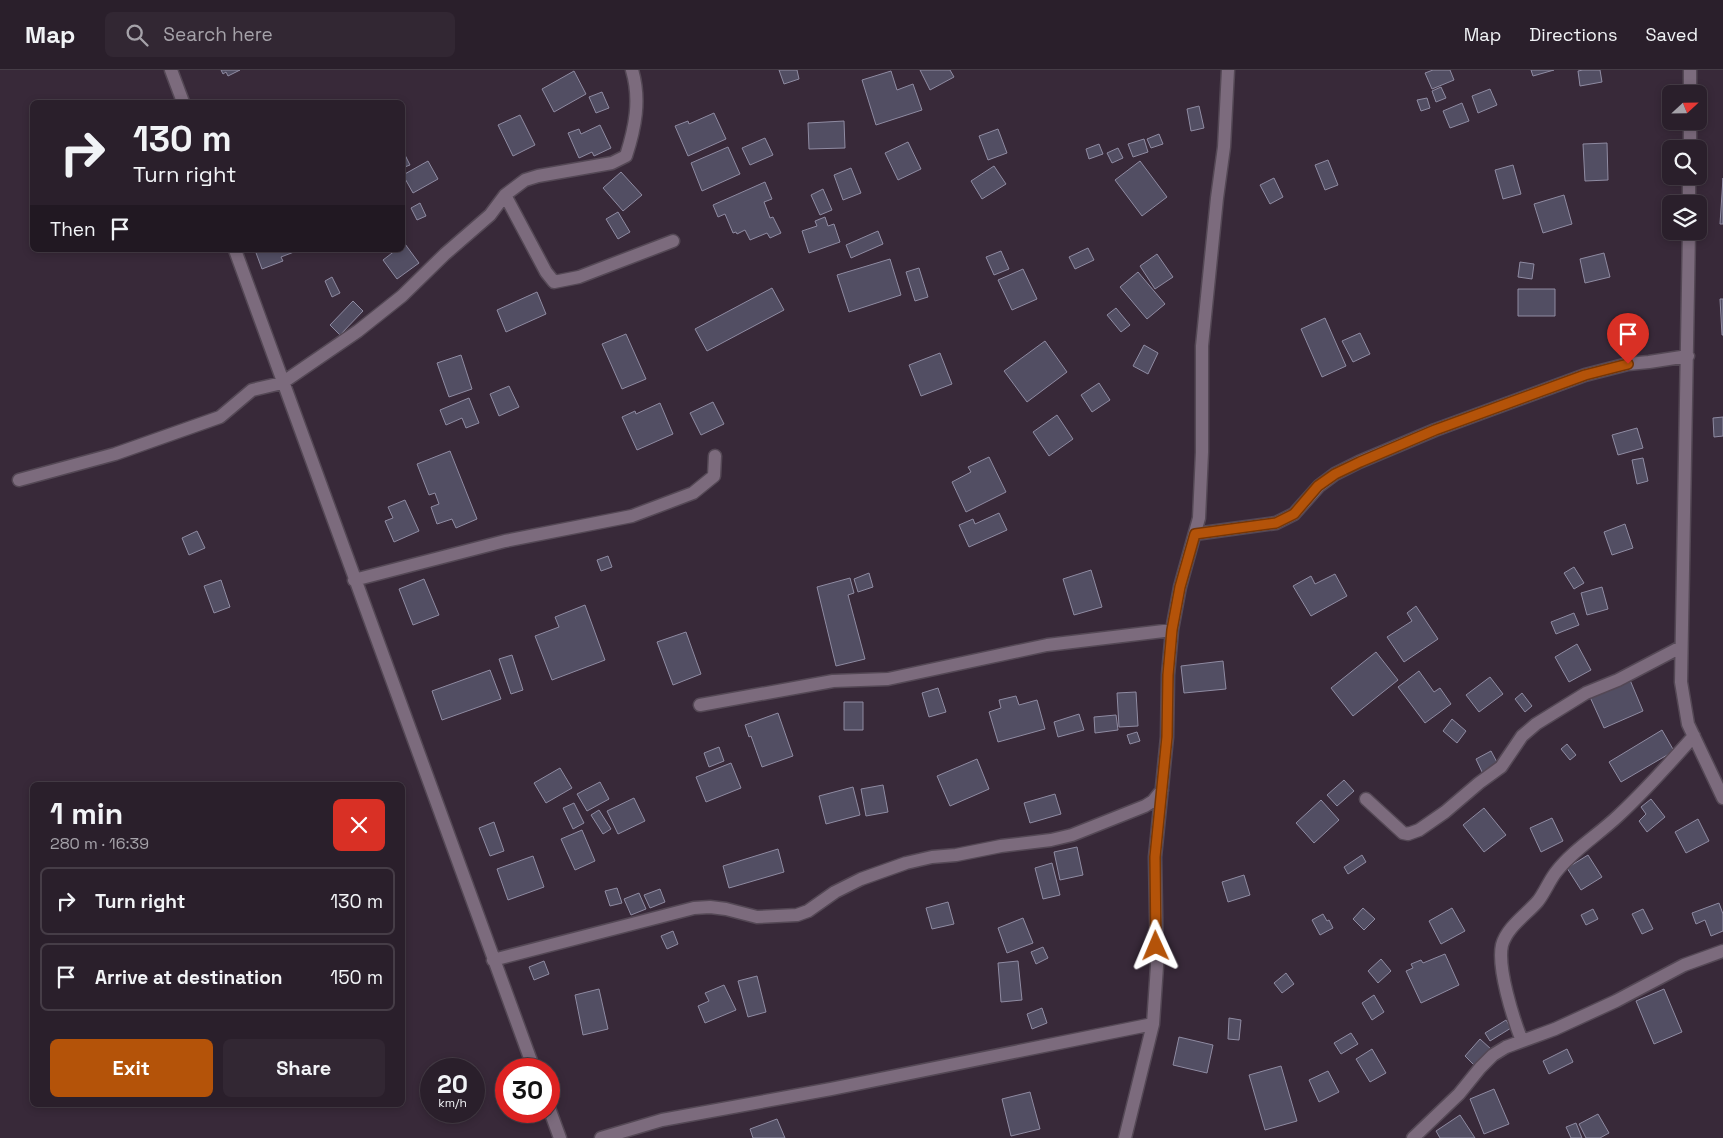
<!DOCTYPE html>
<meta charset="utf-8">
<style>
:root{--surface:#2a1f2b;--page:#322733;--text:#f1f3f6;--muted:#a5a2a9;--line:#463d47;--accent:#b45309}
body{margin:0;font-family:"Space Grotesk",sans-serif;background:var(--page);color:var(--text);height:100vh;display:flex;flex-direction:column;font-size:19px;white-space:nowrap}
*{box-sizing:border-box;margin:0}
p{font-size:16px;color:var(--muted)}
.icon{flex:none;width:28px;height:28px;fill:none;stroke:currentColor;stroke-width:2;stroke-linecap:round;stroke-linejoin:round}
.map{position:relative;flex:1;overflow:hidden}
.details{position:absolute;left:30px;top:712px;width:375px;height:325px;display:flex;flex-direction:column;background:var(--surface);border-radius:8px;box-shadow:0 2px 8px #0003,0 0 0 1px var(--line)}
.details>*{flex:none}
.hud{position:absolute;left:30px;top:30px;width:375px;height:152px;border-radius:8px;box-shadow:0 2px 8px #0003,0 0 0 1px var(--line);background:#2a1f2b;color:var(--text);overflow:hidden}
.needle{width:32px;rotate:68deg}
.buttons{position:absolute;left:1662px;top:15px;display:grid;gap:10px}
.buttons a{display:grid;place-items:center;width:45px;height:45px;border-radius:8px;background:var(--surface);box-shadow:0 2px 8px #0003,0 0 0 1px var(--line);font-size:25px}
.speed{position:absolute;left:420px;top:988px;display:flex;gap:10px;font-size:25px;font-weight:700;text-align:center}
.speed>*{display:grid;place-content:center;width:65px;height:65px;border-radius:50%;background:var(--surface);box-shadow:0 2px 8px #0003,0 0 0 1px var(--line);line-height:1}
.speed small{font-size:12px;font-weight:400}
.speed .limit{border:8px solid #d22;background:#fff;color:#111}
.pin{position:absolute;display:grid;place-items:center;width:42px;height:42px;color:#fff;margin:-51px -21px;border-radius:50% 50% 50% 0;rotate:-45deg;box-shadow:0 0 5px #0007}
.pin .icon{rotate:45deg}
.me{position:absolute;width:55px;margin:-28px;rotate:359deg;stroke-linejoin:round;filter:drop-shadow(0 0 4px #0008)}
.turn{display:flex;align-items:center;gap:18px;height:105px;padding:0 20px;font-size:22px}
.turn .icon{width:65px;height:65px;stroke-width:2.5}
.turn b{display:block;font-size:35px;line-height:42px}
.then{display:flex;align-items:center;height:48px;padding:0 20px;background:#0003;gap:10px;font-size:19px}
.round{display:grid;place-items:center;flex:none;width:52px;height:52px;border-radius:8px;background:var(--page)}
.headline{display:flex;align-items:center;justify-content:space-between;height:85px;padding:0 20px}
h1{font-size:30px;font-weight:700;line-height:38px}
.cta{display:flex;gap:10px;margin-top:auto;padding:10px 20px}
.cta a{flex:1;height:58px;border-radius:8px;background:var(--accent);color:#fff;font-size:20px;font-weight:700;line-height:58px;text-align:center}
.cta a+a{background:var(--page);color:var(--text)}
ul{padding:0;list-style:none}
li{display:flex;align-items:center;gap:15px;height:68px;margin:0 10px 8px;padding:0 10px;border:2px solid var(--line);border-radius:8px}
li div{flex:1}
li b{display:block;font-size:19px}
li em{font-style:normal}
header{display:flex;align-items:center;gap:30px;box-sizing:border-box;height:70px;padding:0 25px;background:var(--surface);border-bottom:1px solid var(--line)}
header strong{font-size:24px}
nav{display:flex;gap:28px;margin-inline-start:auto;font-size:18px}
.search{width:350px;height:45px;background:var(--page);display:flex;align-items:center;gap:12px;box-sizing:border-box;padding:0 18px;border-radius:8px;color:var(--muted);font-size:19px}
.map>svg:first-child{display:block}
</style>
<header>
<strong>Map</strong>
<div class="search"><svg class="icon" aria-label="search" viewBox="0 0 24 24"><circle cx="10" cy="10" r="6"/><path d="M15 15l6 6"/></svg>Search here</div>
<nav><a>Map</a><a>Directions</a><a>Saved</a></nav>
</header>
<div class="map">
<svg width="1723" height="1068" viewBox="0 0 1723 1068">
<rect width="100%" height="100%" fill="#382939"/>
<!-- building -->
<path fill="#524e63" stroke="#8f8ba2" d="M221 0H240L228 6 226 2 223 4Z
M779 0H797L799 9 784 14Z
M920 0H950L954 7 930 20Z
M1433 0H1450L1454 10 1432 19 1425 3Z
M1531 0H1554L1533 6Z
M1583 0H1600L1602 12 1580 16 1578 1Z
M574 1 586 24 554 42 542 19Z
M891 1 897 20 913 14 922 40 876 55 862 10Z
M1441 17 1446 28 1436 32 1432 21Z
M1490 19 1497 35 1478 43 1472 26Z
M602 22 609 38 596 43 589 27Z
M1427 28 1430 38 1421 41 1417 30Z
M1462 33 1469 51 1450 58 1443 41Z
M1199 36 1204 58 1191 61 1187 39Z
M714 43 726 69 688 86 675 56 688 51 689 54Z
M520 45 535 75 513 86 498 55Z
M844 51 845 78 809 79 808 53Z
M600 55 611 78 594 86 592 82 579 88 568 63 579 59 581 64Z
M998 59 1007 83 988 90 979 66Z
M1159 64 1163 74 1151 78 1147 69Z
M765 68 773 85 750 95 742 78Z
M1144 69 1148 82 1133 87 1128 74Z
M908 72 921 99 898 110 885 83Z
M1607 73 1608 110 1585 111 1583 74Z
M1099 74 1103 84 1089 89 1086 79Z
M728 77 740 104 702 121 691 93Z
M1118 78 1123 88 1112 93 1107 83Z
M402 79 410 95 402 98Z
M1328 90 1338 115 1325 120 1315 95Z
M428 91 438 109 413 123 403 105Z
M1140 91 1167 127 1142 146 1115 110Z
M1513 95 1521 124 1503 129 1495 100Z
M994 96 1006 114 982 129 971 111Z
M851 98 861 123 843 130 834 105Z
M621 102 642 125 623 141 603 118Z
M1274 108 1283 127 1270 134 1260 115Z
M1723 108V154H1720Z
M765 112 772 129 764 132 770 148 773 147 781 163 770 168 767 163 750 170 745 160 737 164 736 162 733 163 725 144 718 147 713 135Z
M823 119 832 140 820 145 811 125Z
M1564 125 1572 154 1543 163 1534 134Z
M420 133 426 146 417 150 411 138Z
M618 142 630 162 618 169 606 149Z
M825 147 828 156 834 154 840 172 809 183 802 161 817 156 815 151Z
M878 161 883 174 851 188 846 175Z
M405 174 419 193 397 209 383 190 396 180H402V175Z
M1088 178 1094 190 1075 199 1069 187Z
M255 180H293L294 182 281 187 283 191 262 199Z
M1001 181 1009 199 994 205 986 187Z
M1604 183 1610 207 1585 213 1580 189Z
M1157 184 1173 207 1155 219 1140 196Z
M890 189 901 225 849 242 837 205Z
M1520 192 1534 194 1532 209 1518 207Z
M919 198 928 227 915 231 906 202Z
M1023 199 1037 229 1012 240 998 210Z
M1138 202 1165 234 1147 249 1120 217Z
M332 207 340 223 332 227 325 211Z
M772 218 784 240 707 281 695 259Z
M1518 219H1555V246H1518Z
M537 222 546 244 506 262 497 240Z
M1720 229H1723V265H1722Z
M353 231 363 241 340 265 330 255Z
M1116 238 1130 255 1121 262 1107 245Z
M1325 248 1346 296 1322 307 1301 259Z
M1360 263 1370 284 1353 292 1342 271Z
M626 264 646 309 622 319 602 274Z
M1045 271 1067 302 1027 332 1004 301Z
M1144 275 1158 283 1148 304 1133 296Z
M940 283 952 314 921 326 909 295Z
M461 285 472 319 449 327 437 293Z
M1099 313 1110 330 1092 342 1081 325Z
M509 316 519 337 499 346 490 324Z
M469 328 479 353 466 358 462 348 446 355 440 340Z
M713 332 724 354 701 365 690 343Z
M660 333 673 364 637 380 622 347 635 341 636 344Z
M1057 345 1073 369 1049 386 1033 362Z
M1723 347V366L1714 367 1713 348Z
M1637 358 1643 378 1618 385 1612 365Z
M450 381 477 449 456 458 452 449 437 454 431 437 439 434 435 423 429 425 417 394Z
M989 387 1006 422 966 442 952 412 971 402 968 397Z
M1643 388 1648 411 1637 414 1632 390Z
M405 430 419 461 394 472 385 451 393 448 388 437Z
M999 443 1007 460 969 477 959 455 973 449 975 454Z
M1625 454 1633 478 1612 485 1604 462Z
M197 461 205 478 189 485 182 468Z
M608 486 612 497 601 501 597 490Z
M1574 497 1584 513 1574 519 1564 503Z
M1091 500 1102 537 1074 545 1063 509Z
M869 503 873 517 858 522 854 509Z
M1335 504 1347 526 1311 546 1293 516 1311 506 1315 514Z
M850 508 854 523 848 525 865 589 836 596 817 517Z
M424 509 439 545 413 555 399 519Z
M221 510 230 537 214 543 204 516Z
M1602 517 1608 539 1587 545 1581 523Z
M585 535 605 590 552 610 535 566 559 557 555 547Z
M1416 536 1438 569 1404 592 1387 567 1412 551 1407 543Z
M1574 543 1579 555 1556 564 1551 552Z
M686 562 701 604 673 615 657 572Z
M1577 574 1591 600 1569 612 1555 587Z
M1376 582 1398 610 1353 646 1331 618Z
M512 585 523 620 511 624 499 589Z
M1223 591 1226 619 1184 623 1181 596Z
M490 600 501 629 442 650 432 621Z
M1419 601 1434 622 1440 618 1451 634 1425 653 1398 617Z
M1490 607 1503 624 1479 642 1466 625Z
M1630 610 1643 641 1604 658 1590 627Z
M938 618 946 642 929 647 922 623Z
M1136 622 1138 656 1119 657 1117 623Z
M1522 623 1532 636 1525 642 1515 629Z
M1016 626 1019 635 1037 630 1045 659 998 672 989 642 1001 638 999 630Z
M844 632H863V660H844Z
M778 643 793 686 762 697 751 666 749 667 745 655Z
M1079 644 1084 660 1058 667 1054 652Z
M1116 645 1118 660 1095 663 1094 647Z
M1452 649 1466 661 1457 673 1443 661Z
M1662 660 1674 681 1621 712 1609 692Z
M1137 662 1140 671 1130 674 1127 665Z
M1567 674 1576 685 1570 690 1561 679Z
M719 677 724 691 709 697 704 683Z
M1491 681 1499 696 1483 704 1476 689Z
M977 689 989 719 950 736 937 706Z
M731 693 741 718 706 732 696 707Z
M560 698 572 718 546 733 534 713Z
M1344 710 1354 721 1337 736 1327 725Z
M600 712 609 729 587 741 577 724Z
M883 715 888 742 866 746 861 719Z
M853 717 860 745 826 754 819 726Z
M1055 724 1061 744 1030 753 1024 733Z
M634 728 645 751 618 764 607 741Z
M1651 729 1665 747 1647 762 1639 751 1646 744 1641 737Z
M1321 730 1339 750 1314 773 1296 753Z
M574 733 584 753 573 759 563 738Z
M1484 738 1506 765 1484 782 1463 755Z
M599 740 611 759 603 764 591 745Z
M1552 748 1563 771 1541 782 1530 758Z
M1698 749 1709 771 1686 783 1675 762Z
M494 752 504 781 490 786 479 758Z
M582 760 595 791 575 800 561 769Z
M1077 777 1083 805 1060 810 1054 782Z
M778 779 784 802 729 818 723 796Z
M1362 785 1366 792 1348 804 1344 797Z
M1588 785 1602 807 1581 820 1567 798Z
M533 786 544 817 508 830 497 799Z
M1052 793 1060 825 1043 829 1035 798Z
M1244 805 1250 825 1228 832 1222 812Z
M617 818 622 833 610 836 605 821Z
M660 819 665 832 650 838 644 825Z
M639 823 646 839 631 845 624 829Z
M948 832 954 854 932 859 926 838Z
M1719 833 1723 844V861L1711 866 1705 850 1696 854 1692 843Z
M1363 838 1375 849 1364 860 1353 849Z
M1452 838 1465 861 1441 874 1429 851Z
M1593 839 1598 849 1586 855 1581 845Z
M1643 839 1653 859 1642 864 1632 844Z
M1323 844 1327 851 1329 850 1333 858 1320 865 1312 850Z
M1023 848 1033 873 1007 883 998 858Z
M673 861 678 874 667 879 661 866Z
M1043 877 1048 888 1036 894 1031 882Z
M1445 884 1459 915 1421 933 1406 901 1413 898 1411 894 1421 890 1423 893Z
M1381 889 1391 901 1378 913 1368 901Z
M544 891 549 904 534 910 529 897Z
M1018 891 1022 930 1001 932 998 893Z
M1286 903 1294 914 1282 923 1274 913Z
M757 906 766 942 748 947 738 911Z
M724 915 736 940 705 953 698 936 709 931 705 923Z
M599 919 608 959 583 965 575 925Z
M1664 919 1682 962 1654 974 1636 931Z
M1374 925 1384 942 1372 950 1362 933Z
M1042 938 1047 953 1032 959 1027 944Z
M1229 948 1241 950 1239 970 1228 969Z
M1506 950 1511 958 1490 971 1485 963Z
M1351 963 1358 974 1341 984 1334 973Z
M1179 967 1213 975 1207 1003 1173 995Z
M1480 969 1492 980 1477 998 1465 986Z
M1372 979 1386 1003 1370 1012 1356 989Z
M1567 979 1573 992 1549 1004 1543 991Z
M1281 996 1297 1051 1265 1060 1249 1005Z
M1328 1001 1339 1022 1319 1032 1309 1010Z
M1494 1019 1509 1054 1484 1064 1470 1029Z
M1030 1022 1040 1059 1011 1066 1002 1029Z
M1598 1044 1609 1063 1600 1068H1586L1579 1054Z
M1460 1045 1475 1068H1440L1436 1061Z
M777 1049 785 1068H753L750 1059Z
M1576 1053 1582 1068H1571L1566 1057Z"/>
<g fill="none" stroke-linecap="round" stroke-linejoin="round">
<!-- minor casing -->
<g stroke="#544855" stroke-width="15">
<path id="minor" d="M171 0 183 32
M1690 24V0
M1690 79V51
M505 125 546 202 554 212 579 207 673 171
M1689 134V106
M1689 161 1681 612 1688 654 1723 728
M235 180 534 999
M19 410 115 384 220 347 252 320 282 313 358 261 402 226 445 184 490 145 505 125 525 110 538 106 612 93 626 86C635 58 641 30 632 0
M1195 464 1276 453 1294 444 1319 416 1335 404 1359 392 1435 360 1585 305 1628 294 1649 292 1688 286
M354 510 505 471 632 446 693 423 714 406 715 386
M700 635 833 611 888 609 1047 575 1172 560
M1366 729 1403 763 1408 764 1419 760 1445 742 1479 713 1501 697 1522 666 1536 654 1586 623 1618 610 1681 577
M493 890 694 838 710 837 726 839 757 847 797 845 808 841 835 822 861 809 906 793 932 787 956 785 1001 776 1051 770 1072 765 1145 736 1153 731 1162 720
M1522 971C1513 948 1497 898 1502 875 1507 857 1526 845 1538 831 1545 822 1549 811 1556 802 1573 780 1598 765 1618 746 1645 721 1669 694 1694 666
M549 1038 560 1068
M601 1068 662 1050 831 1019 1153 954
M1125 1068 1153 954 1157 896 1155 787 1167 667 1168 605 1172 560 1180 517 1199 448 1202 382V276L1217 128 1224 77 1228 0
M1413 1068 1459 1024 1480 998 1493 985 1506 977 1555 959 1616 931 1684 895 1723 881"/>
</g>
<!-- minor -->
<use href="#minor" stroke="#7c6b7d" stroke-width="12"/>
</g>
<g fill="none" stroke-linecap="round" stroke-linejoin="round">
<!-- route casing -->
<g stroke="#753606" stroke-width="12">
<path id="route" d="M1156 876 1155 787 1167 667 1168 605 1172 560 1180 517 1195 464 1276 453 1294 444 1318 416 1335 404 1360 392 1435 360 1585 305 1628 294"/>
</g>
<!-- route -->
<use href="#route" stroke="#b45309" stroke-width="9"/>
</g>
</svg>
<div class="buttons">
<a><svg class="needle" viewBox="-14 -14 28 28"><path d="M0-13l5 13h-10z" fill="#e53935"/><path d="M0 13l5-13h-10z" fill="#a5a2a9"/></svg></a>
<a><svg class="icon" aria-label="search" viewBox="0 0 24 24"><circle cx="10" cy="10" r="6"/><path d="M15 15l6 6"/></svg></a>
<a><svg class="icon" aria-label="layers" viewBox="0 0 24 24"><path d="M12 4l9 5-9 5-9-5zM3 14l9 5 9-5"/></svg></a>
</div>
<div class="speed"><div>20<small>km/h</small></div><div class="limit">30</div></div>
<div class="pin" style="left:1628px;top:294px;background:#d93025"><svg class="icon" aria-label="arrive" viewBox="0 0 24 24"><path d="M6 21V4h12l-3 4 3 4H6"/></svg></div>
<svg class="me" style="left:1156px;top:876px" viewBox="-20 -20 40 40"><path d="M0-17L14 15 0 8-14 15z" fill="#b45309" stroke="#fff" stroke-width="4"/></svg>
<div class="hud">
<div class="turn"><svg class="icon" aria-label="right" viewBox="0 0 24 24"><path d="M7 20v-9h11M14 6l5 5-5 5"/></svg><div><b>130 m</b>Turn right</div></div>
<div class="then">Then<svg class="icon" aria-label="arrive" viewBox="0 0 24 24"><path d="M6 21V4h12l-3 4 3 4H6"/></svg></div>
</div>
<section class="details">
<div class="headline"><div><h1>1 min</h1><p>280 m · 16:39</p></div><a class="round" style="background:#d93025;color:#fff"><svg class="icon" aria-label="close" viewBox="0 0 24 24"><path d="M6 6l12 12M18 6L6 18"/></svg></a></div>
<ul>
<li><svg class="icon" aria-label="right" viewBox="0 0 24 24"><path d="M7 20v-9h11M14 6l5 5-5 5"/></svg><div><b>Turn right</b></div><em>130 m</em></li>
<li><svg class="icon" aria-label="arrive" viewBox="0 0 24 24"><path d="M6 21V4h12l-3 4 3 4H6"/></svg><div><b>Arrive at destination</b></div><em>150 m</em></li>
</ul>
<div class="cta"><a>Exit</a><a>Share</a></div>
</section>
</div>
